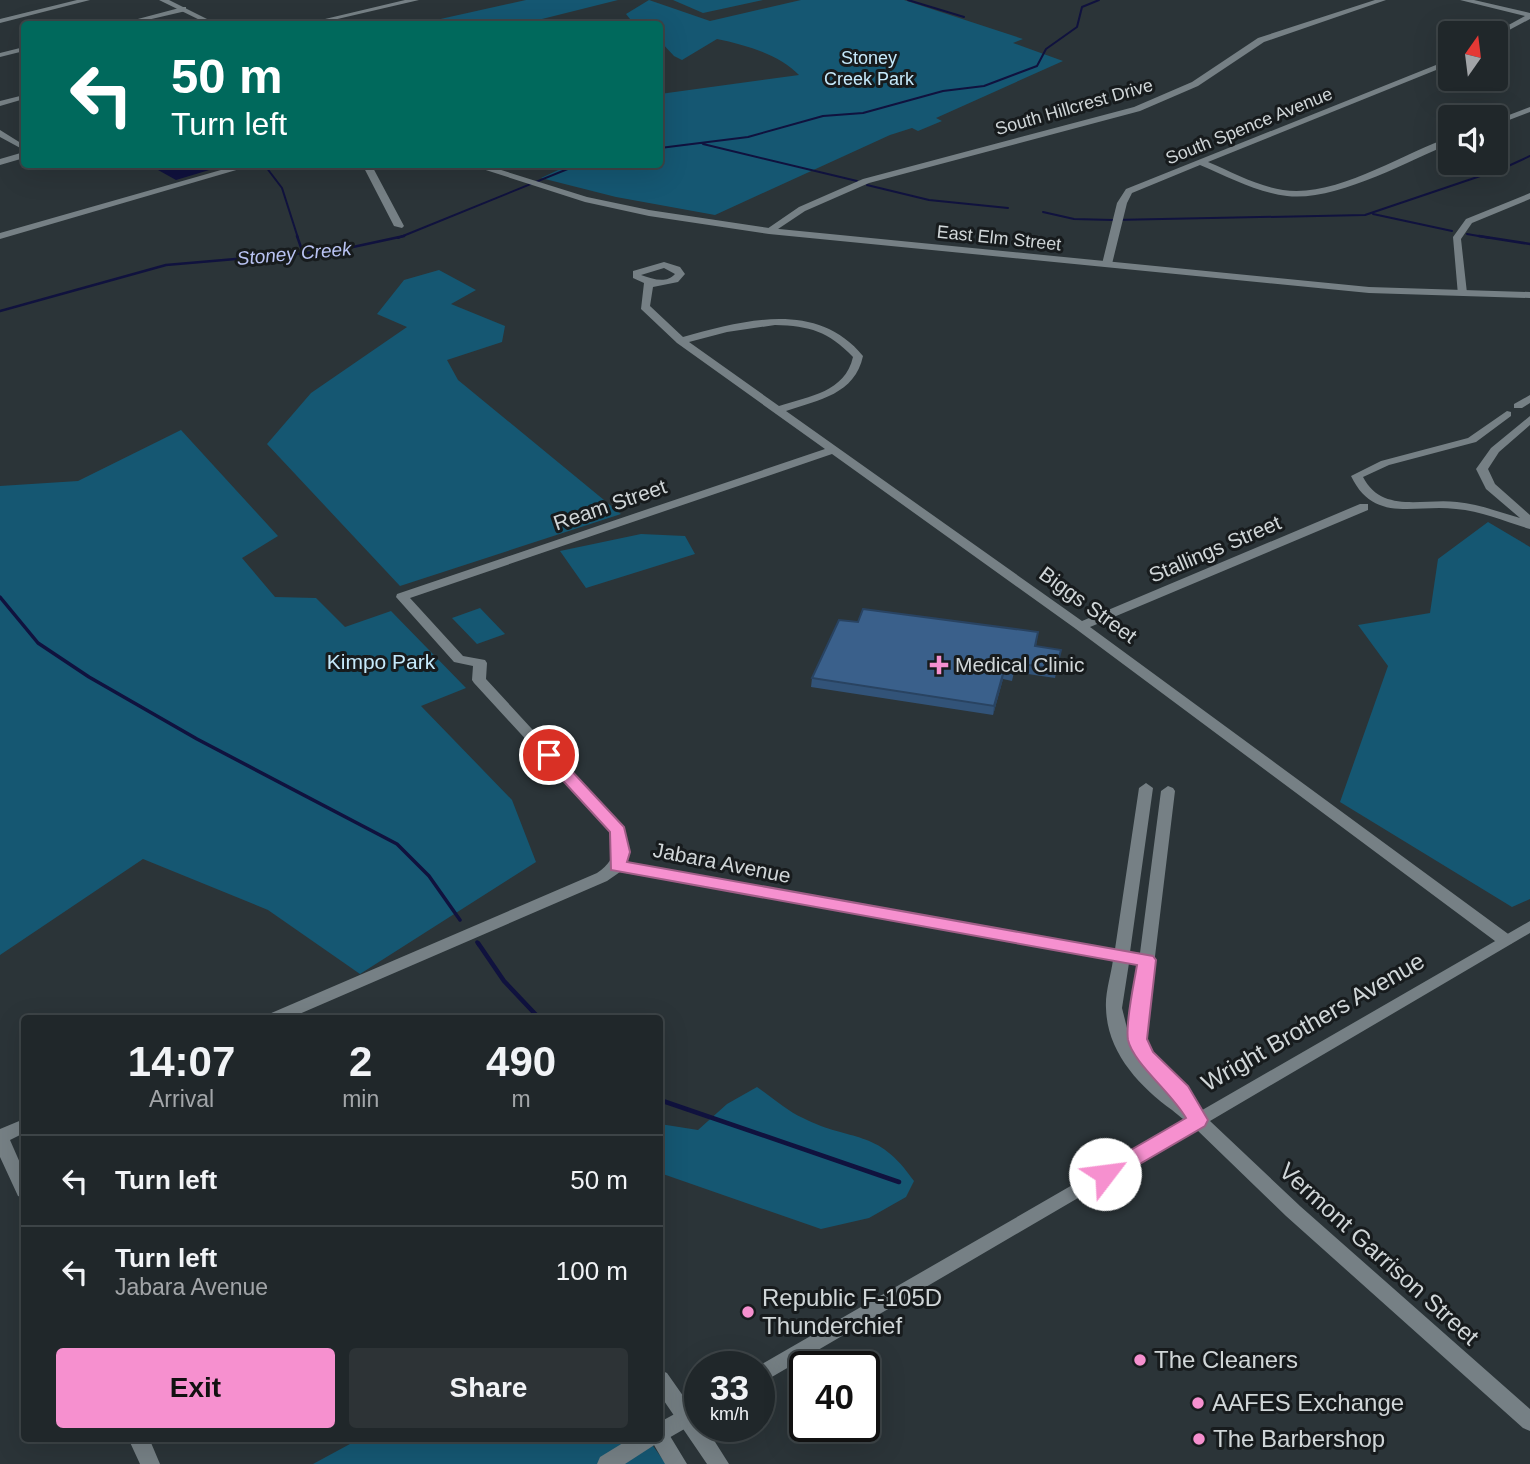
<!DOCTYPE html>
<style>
:root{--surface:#20272a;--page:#2d3336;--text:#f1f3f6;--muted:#a2a5a8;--line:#3d4447;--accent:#f690cf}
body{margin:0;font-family:Arial,sans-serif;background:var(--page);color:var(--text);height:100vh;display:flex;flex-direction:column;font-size:26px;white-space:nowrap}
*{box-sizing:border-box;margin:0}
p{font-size:23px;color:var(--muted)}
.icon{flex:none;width:38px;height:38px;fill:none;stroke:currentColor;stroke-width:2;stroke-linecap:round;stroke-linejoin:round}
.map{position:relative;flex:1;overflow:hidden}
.details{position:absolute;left:21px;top:1015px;width:642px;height:427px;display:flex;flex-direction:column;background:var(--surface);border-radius:7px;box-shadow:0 7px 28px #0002,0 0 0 2px var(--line)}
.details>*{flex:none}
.guide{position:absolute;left:21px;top:21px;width:642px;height:147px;border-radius:7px;box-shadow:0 7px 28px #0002,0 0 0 2px var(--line);background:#00695c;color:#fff;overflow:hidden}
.needle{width:46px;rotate:14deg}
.tools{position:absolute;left:1438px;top:21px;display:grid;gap:14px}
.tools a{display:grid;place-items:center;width:70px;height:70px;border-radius:7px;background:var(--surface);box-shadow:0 7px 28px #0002,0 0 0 2px var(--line);font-size:35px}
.speed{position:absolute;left:684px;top:1351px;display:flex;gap:14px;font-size:35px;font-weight:700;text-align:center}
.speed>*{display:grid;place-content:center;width:91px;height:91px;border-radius:50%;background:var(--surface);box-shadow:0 7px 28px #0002,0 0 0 2px var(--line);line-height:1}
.speed small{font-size:18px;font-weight:400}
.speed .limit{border:4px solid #111;border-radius:10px;background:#fff;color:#111}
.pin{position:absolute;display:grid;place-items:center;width:60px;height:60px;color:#fff;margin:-30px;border:4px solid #fff;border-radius:50%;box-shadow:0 2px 7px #0007}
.me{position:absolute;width:77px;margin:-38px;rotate:60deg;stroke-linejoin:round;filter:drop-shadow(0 0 5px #0008)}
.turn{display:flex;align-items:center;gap:24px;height:147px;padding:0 35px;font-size:32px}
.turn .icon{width:91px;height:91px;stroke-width:2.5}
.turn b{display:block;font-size:49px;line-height:60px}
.eta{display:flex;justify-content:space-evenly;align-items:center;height:119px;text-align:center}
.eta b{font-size:42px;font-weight:700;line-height:49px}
.cta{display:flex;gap:14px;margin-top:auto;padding:14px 35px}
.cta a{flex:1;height:80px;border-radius:7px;background:var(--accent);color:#111;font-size:28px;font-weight:700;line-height:80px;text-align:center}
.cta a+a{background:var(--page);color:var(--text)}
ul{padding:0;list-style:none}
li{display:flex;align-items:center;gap:21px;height:91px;padding:0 35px;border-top:2px solid var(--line)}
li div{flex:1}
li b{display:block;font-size:26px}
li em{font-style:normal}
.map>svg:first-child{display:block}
</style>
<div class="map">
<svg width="1530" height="1464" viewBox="0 0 1530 1464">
<rect width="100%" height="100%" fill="#2b3438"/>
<!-- green -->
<path fill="#155772" d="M526 0H618L522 24H418Z
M649 0 710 21 801 0H904L1023 39 1013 43 1063 61 936 118 942 121 918 131 912 128 890 135 715 215 616 197 541 178 569 165 660 164V94L799 75C778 54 746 45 717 39L682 60 674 56 660 41V24H634L626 14Z
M673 0H763L703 13Z
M439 270 476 290 451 304 505 326 502 342 447 360 458 380 621 514 400 586 267 444 311 393 407 327 377 314 404 280Z
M181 430 278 536 242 558 275 597 316 598 345 627 391 611 466 688 421 706 512 800 536 862 360 974 268 910 143 859 0 955V486L78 481Z
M1488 522 1530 547V899L1512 907 1340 802 1388 666 1358 625 1430 613 1438 559Z
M641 534 685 536 695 554 586 588 560 551Z
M480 608 505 634 477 644 452 618Z
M757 1087C772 1097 787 1111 803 1118 852 1143 877 1127 914 1181L906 1197 869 1218 821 1229 660 1173V1124L698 1130 727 1104Z
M361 1438 648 1439 666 1464H313Z"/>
<!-- water -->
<path fill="#10123e" d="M149 165H190L193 167 226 165 176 180Z"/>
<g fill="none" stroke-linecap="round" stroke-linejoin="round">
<!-- stream-far3 -->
<path stroke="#10123e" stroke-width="2" d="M908 0 964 17
M703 144 857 181
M660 148 748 137 823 116 863 113 943 91 984 86 1037 66 1046 49 1077 27 1082 7 1099 0
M266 167 282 188 298 238
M867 185 929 200 1008 208
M1043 212 1074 219 1113 220 1365 215 1504 168 1530 156
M1373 214 1452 231
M1467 234 1490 238
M398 238 580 164"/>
<!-- stream-far2 -->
<path stroke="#10123e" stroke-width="2.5" d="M297 236 303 253
M1479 236 1530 244
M0 311 166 265 339 250 404 236"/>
<!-- stream-far1 -->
<path stroke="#10123e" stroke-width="3.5" d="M0 597 38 643 89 677 197 739 397 844 429 876 460 920
M477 942 479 945"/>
<!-- stream -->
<path stroke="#10123e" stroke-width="4.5" d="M478 943 504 981 539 1018
M660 1100 899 1182"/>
<!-- minor -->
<path fill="#768085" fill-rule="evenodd" d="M77 0H90L0 23V19Z
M405 0H419L316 24H304Z
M1375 0H1386L1264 42 1198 86 1140 111 869 183 805 211 772 233 764 231 799 207 863 179 1134 107 1192 82 1258 38Z
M1460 0H1474L1530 13V19L1496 37V33H1494L1525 16Z
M183 7H186V11L130 24H119Z
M24 47V51L0 57V53Z
M1451 59V64L1208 162C1232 172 1257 186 1283 190 1337 198 1400 154 1451 137V143C1407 162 1334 202 1287 196 1256 192 1228 177 1200 165L1132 193 1127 203 1112 264 1107 267 1102 264 1117 203 1126 189Z
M24 95V99L0 106V101Z
M1530 107V112L1496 125V120Z
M0 130 24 145V150L0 137Z
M24 152V158L0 165V159Z
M362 164H371L404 226 402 228 394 226Z
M1530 193V199L1472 223 1461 239 1467 293 1458 295 1453 237 1466 219Z
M664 262 680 267 685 274 678 282 653 287 650 306 683 337C744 320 817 300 863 356 855 394 819 400 786 411L1082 621 1360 504H1368V510L1090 627 1511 936 1513 940 1511 944H1499L1076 629 832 454 410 598 463 656 485 660 487 663 486 679 623 828 629 852 626 862 1115 949 1139 788 1146 783 1153 788 1130 952 1140 953 1161 791 1168 786 1173 788 1175 791 1145 1039C1161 1069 1191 1091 1207 1120L1204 1125C1192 1129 1181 1117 1172 1110 1139 1086 1107 1052 1106 1008 1105 993 1111 975 1113 960L620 872 607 881 290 1018H267L269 1014 597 873C615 860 614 854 611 832L474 683 472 680 473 666 454 662 396 597 397 594 825 449 677 343 641 309 644 283 633 278V271ZM664 268 675 274C666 284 653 279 641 275ZM775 325C810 326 828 331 853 357 845 392 810 396 779 406L689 342 727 332ZM1129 963 1138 964 1129 1036 1122 1008Z
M24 1119V1133L10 1140 24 1172V1198L18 1196 0 1157V1129Z
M660 1370 667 1373 700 1420V1426H705L729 1464H707L660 1395Z
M660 1429 667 1431 687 1464H665L650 1438H660Z
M128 1438H149L160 1464H140Z"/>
<!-- tertiary -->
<path fill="#768085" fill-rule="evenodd" d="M159 0H169L217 24H208Z
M242 164H257L0 239V233Z
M467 164H482L587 197 649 210 769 228 1369 287 1530 292V298L1369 293 769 234 649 216 585 202Z
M1530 395V403L1522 408H1514V404Z
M1507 411 1511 412V416L1476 442 1389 465 1363 477C1382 514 1423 498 1457 502 1478 504 1499 512 1520 518L1486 489 1476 469 1491 448 1530 416V425L1499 452 1488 469 1495 484 1530 515V529C1506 522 1482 511 1456 509 1414 504 1374 524 1351 476L1381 461 1468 438Z
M1530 921V933L1210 1121 1300 1206 1530 1409V1431L1523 1428 1286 1216 1196 1129 760 1384V1367H757Z
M700 1400V1420L667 1439 659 1442 625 1464H597L600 1457 631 1438H660V1422Z"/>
</g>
<!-- wall -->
<path fill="#325378" d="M1038 632 1036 646 1061 650 1055 678 1014 672 1012 681 1003 679 993 715 811 687 812 678Z"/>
<!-- shaded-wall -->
<path fill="#294361" d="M1004 670 1003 679 993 715 994 706Z"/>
<!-- building -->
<path fill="#3a608b" stroke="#294361" stroke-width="2" d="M863 609 1038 632 1035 646 1061 650 1056 669 1015 663 1013 671 1004 670 994 706 812 678 839 620 858 622Z"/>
<!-- route -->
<path fill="#f690cf" stroke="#a05e87" stroke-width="2" d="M549 750 554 752 624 827 630 852 627 862 1153 956 1156 960 1147 1039 1153 1052 1188 1086 1208 1120 1205 1126 1112 1180H1098L1094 1174 1098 1169 1186 1118C1172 1093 1133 1063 1128 1040 1125 1023 1134 984 1137 965L611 870 610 832 543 759V752Z"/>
<!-- markers -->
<g fill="#f690cf" stroke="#171b1d" stroke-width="2.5">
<path d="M935.5 654.5h7v7h7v7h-7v7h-7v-7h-7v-7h7z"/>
<circle cx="748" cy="1312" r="7"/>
<circle cx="1140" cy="1360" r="7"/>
<circle cx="1198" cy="1403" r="7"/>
<circle cx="1199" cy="1439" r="7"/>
</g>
<g text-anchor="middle" stroke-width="6" stroke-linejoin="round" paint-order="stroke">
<!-- far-park labels -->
<g font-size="18" fill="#c5e9fb" stroke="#171b1d">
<text x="869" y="64">Stoney<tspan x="869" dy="21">Creek Park</tspan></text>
</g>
<!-- far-street labels -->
<g font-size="18" fill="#d0d6d8" stroke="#171b1d">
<text transform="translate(1074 107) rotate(-16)" y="6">South Hillcrest Drive</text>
<text transform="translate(1249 126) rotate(-22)" y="6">South Spence Avenue</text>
<text transform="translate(999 238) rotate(6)" y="6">East Elm Street</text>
</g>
<!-- far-water labels -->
<g font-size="19" font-style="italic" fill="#b9c3f3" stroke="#171b1d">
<text transform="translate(294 253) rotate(-5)" y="7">Stoney Creek</text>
</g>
<!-- street labels -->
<g font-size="21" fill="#d0d6d8" stroke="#171b1d">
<text transform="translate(610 505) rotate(-19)" y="7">Ream Street</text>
<text transform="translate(1215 549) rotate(-23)" y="7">Stallings Street</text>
<text transform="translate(1088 605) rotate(36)" y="7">Biggs Street</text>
<text transform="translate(722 863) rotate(11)" y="7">Jabara Avenue</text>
</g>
<!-- park labels -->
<g font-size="21" fill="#c5e9fb" stroke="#171b1d">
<text x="381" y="669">Kimpo Park</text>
</g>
<!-- poi labels -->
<g font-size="21" fill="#d0d6d8" stroke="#171b1d" text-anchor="start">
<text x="955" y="672">Medical Clinic</text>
</g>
<!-- near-street labels -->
<g font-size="24" fill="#d0d6d8" stroke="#171b1d">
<text transform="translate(1313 1022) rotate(-30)" y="8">Wright Brothers Avenue</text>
<text transform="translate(1379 1254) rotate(42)" y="8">Vermont Garrison Street</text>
</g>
<!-- near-poi labels -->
<g font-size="24" fill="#d0d6d8" stroke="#171b1d" text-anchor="start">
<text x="762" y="1306">Republic F-105D<tspan x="762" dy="28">Thunderchief</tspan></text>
<text x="1154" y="1368">The Cleaners</text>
<text x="1212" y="1411">AAFES Exchange</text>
<text x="1213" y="1447">The Barbershop</text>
</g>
</g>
</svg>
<div class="tools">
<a><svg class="needle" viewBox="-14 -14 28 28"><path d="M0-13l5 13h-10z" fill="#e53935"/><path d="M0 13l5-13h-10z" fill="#a2a5a8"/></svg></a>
<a><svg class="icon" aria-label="sound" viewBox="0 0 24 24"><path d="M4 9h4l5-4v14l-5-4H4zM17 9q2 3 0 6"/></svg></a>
</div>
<div class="speed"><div>33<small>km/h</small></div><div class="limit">40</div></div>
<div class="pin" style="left:549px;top:755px;background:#d93025"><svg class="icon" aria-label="arrive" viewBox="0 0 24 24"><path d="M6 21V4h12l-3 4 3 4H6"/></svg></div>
<svg class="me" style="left:1105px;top:1174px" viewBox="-20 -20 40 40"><circle r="19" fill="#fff"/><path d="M0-13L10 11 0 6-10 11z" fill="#f690cf"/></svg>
<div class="guide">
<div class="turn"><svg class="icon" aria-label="left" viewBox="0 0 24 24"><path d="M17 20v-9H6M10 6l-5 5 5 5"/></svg><div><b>50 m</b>Turn left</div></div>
</div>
<section class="details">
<div class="eta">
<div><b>14:07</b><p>Arrival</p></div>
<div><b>2</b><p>min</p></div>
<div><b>490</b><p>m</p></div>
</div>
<ul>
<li><svg class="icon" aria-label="left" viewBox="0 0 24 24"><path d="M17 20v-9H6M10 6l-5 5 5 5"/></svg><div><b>Turn left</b></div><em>50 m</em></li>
<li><svg class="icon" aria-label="left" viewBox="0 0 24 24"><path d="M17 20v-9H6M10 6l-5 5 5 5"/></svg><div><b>Turn left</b><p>Jabara Avenue</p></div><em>100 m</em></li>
</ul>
<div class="cta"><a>Exit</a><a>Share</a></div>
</section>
</div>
